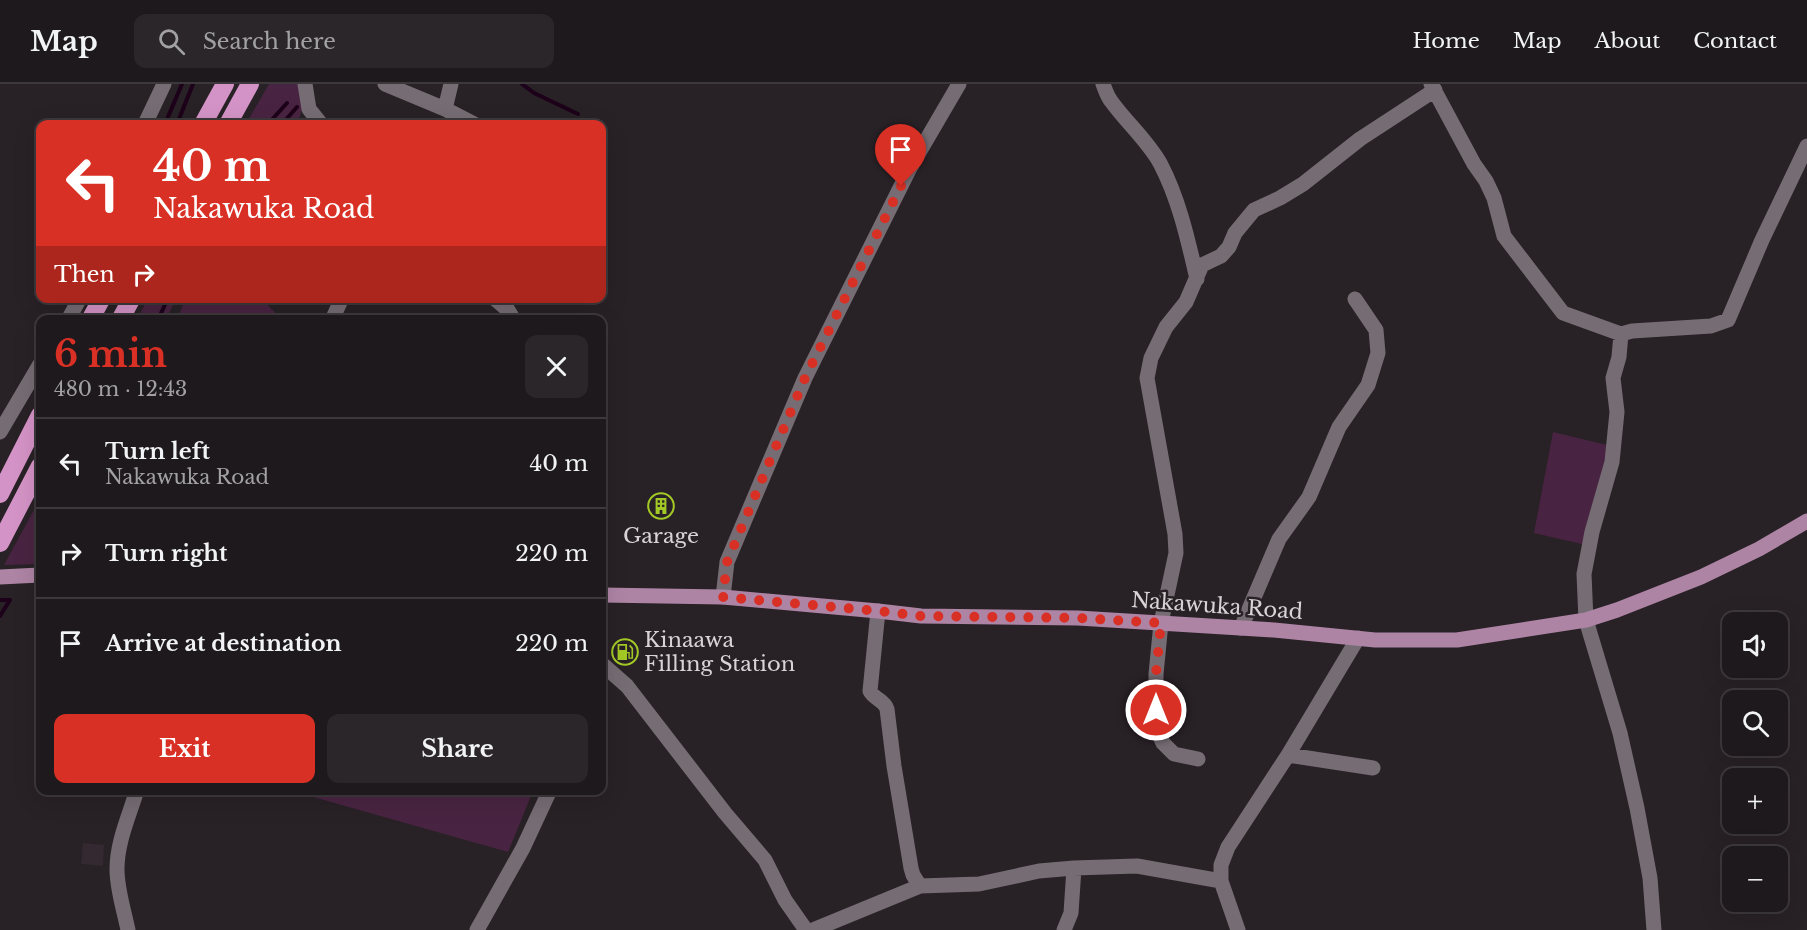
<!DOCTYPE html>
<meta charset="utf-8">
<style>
:root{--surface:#1e191c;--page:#2b2629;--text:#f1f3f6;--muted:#a1a0a3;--line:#3c383b;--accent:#d93025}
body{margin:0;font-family:"Libre Baskerville",serif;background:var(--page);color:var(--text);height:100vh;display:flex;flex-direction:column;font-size:22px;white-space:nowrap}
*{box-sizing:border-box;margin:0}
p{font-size:20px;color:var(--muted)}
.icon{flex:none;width:33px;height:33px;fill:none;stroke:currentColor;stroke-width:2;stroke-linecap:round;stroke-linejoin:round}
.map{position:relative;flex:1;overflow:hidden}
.details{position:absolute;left:36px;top:231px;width:570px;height:480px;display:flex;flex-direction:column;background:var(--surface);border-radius:12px;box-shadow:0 6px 24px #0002,0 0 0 2px var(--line)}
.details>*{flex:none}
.top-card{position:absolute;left:36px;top:36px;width:570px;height:183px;border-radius:12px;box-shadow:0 6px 24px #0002,0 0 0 2px var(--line);background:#d93025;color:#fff;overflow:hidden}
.buttons{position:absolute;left:1722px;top:528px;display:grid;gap:12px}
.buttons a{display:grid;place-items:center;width:66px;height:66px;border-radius:12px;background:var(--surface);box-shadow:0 6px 24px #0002,0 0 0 2px var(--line);font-size:30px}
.pin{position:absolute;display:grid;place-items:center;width:51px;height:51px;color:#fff;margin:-62px -26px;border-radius:50% 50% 50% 0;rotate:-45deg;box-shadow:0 0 6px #0007}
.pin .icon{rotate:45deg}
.me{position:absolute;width:66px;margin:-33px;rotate:0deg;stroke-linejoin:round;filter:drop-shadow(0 0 4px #0008)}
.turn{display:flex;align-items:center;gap:21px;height:126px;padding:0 18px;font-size:27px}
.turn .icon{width:78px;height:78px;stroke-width:2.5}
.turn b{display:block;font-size:42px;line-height:51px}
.then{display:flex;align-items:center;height:57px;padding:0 18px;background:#0003;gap:12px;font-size:22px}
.round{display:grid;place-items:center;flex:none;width:63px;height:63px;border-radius:12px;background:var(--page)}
.overview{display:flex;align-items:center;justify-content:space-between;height:102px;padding:0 18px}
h1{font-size:36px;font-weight:700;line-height:45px;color:var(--accent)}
.button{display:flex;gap:12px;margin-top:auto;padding:12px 18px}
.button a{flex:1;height:69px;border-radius:12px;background:var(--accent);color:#fff;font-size:24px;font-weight:700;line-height:69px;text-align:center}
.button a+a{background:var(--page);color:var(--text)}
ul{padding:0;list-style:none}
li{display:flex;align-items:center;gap:18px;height:90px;padding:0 18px;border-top:2px solid var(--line)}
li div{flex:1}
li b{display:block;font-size:22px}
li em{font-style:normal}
header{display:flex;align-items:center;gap:36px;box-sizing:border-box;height:84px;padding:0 30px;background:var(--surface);border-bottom:2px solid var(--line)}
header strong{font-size:28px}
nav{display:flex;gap:33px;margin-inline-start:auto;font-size:21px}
.search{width:420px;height:54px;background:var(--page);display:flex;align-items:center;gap:15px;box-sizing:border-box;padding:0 21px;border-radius:12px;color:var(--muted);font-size:22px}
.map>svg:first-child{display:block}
</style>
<header>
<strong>Map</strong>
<div class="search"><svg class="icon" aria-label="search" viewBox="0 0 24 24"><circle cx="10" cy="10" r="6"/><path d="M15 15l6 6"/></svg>Search here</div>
<nav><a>Home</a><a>Map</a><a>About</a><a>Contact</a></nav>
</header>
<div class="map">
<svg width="1807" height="846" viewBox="0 0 1807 846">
<rect width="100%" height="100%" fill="#282126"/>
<!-- built -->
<path fill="#342831" d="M83 759 104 761 103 782 81 780Z"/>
<!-- green -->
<path fill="#492442" d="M269 0H300L303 23 297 40H246Z
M186 214 262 215 281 235H177Z
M148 215V214L176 215 166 235H137Z
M1553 348 1611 362 1586 461 1534 449Z
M40 415V480L4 481Z
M292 707 533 706V707L508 768Z"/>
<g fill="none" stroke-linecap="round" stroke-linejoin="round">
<!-- stream -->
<path stroke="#1d0019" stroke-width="4" d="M522 0 534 9 578 30
M165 40 182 0
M177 40 193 0
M268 40 287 19
M282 40 297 23
M158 236 168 214
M37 480H40
M0 516H10L0 532"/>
<!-- minor -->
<path stroke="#766d74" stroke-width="15" d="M305 0 309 25 321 40
M385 0 445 25
M451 0 445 25 474 40
M1103 0C1105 5 1107 12 1111 17 1126 38 1147 56 1160 79 1179 115 1188 156 1197 195
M1431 0 1474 80 1486 97 1494 114 1504 152 1563 229 1621 250
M145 40 164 0
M494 214 508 226 514 236
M68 236 80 214
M332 236 342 214
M0 348 40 280
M723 513 727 478 805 294 910 84 959 0
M878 527 870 607C874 615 884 616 887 625L894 682 911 784 913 791 920 802 979 800 1039 787 1074 784 1137 782 1221 797
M1241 544 1279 455 1309 413 1339 343 1368 301 1378 269 1376 246 1355 215
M602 580 627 602 725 729 765 776 785 816 806 846
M1288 671 1373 684
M1198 675 1174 670 1163 659 1156 644V590L1161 539 1176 469 1175 450 1147 294 1151 274 1166 243 1186 218 1202 181 1221 172 1229 163 1235 149 1254 126 1280 114 1303 100 1360 55 1435 6
M128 846C124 826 117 806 117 785 117 758 129 732 137 706
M477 846 523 764 550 706
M813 846 920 802
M1064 846 1071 829 1074 784
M1238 846 1221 797V781L1228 763 1288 671 1358 554
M1654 846 1650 794 1637 724 1620 649 1586 536 1584 490 1592 448 1612 378 1617 328 1613 294 1619 273 1621 250 1632 247 1711 242 1728 236 1762 156 1807 62"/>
<!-- major -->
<path stroke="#ae84a5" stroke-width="15" d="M0 493 40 491
M602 511 723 513 878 527 921 532 1078 534 1274 546 1375 556H1457L1586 536 1617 526 1701 493 1759 465 1807 437"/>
<!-- highway -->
<path stroke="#d493c6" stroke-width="18" d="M203 40 225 0
M228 40 250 0
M90 236 102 214
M120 236 132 214
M0 410 40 331
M0 459 40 382"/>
</g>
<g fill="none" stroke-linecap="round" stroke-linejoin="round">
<!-- route -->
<path stroke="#d93025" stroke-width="10" stroke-dasharray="0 18" d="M901 102 805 294 727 478 723 513 878 527 921 532 1078 534 1161 539 1156 590V626"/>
</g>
<!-- icons -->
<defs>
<g id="building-ring" transform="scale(1.35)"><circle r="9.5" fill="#282126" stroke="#a3c926" stroke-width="1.5"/><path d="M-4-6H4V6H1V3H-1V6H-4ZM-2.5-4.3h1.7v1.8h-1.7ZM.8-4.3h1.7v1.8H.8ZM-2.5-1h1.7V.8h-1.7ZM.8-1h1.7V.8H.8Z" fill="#a3c926"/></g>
<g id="fuel-ring" transform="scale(1.35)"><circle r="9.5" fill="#282126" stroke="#a3c926" stroke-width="1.5"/><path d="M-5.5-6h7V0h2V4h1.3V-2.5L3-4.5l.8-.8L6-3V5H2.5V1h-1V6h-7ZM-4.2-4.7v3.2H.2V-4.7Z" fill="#a3c926"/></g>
</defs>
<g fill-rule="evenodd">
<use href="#building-ring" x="661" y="422"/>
<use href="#fuel-ring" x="625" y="568"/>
</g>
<g text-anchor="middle" stroke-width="5" stroke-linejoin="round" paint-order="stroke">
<!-- poi labels -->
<g font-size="21" fill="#d8d3d7" stroke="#282126">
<text x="661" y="459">Garage</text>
<text x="644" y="563" text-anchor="start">Kinaawa<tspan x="644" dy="24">Filling Station</tspan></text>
</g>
<!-- street labels -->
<g font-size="21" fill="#d8d3d7" stroke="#282126">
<text transform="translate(1217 522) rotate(4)" y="7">Nakawuka Road</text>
</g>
</g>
</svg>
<div class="buttons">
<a><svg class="icon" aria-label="sound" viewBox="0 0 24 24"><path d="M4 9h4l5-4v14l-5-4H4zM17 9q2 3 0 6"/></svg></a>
<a><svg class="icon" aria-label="search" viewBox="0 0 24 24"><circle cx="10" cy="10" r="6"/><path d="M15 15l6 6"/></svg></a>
<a>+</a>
<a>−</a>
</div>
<div class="pin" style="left:901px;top:102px;background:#d93025"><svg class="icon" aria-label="arrive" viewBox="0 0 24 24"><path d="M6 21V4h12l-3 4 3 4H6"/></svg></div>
<svg class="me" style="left:1156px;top:626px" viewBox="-20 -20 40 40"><circle r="17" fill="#d93025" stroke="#fff" stroke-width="3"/><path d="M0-11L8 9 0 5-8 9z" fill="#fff"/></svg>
<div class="top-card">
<div class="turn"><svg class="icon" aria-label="left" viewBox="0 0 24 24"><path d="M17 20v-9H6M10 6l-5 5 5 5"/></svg><div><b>40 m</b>Nakawuka Road</div></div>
<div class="then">Then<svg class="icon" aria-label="right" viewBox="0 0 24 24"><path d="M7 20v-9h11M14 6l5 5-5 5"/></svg></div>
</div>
<section class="details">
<div class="overview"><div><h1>6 min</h1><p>480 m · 12:43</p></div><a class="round"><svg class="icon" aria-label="close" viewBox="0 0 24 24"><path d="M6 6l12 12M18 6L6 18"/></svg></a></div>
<ul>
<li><svg class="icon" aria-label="left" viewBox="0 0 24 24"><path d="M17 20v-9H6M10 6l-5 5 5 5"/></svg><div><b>Turn left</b><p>Nakawuka Road</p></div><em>40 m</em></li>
<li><svg class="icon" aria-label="right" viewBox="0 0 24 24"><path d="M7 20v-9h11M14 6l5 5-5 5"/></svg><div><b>Turn right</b></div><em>220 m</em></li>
<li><svg class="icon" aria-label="arrive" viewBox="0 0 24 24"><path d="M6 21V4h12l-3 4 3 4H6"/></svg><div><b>Arrive at destination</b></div><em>220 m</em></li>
</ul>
<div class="button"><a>Exit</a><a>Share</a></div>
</section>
</div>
